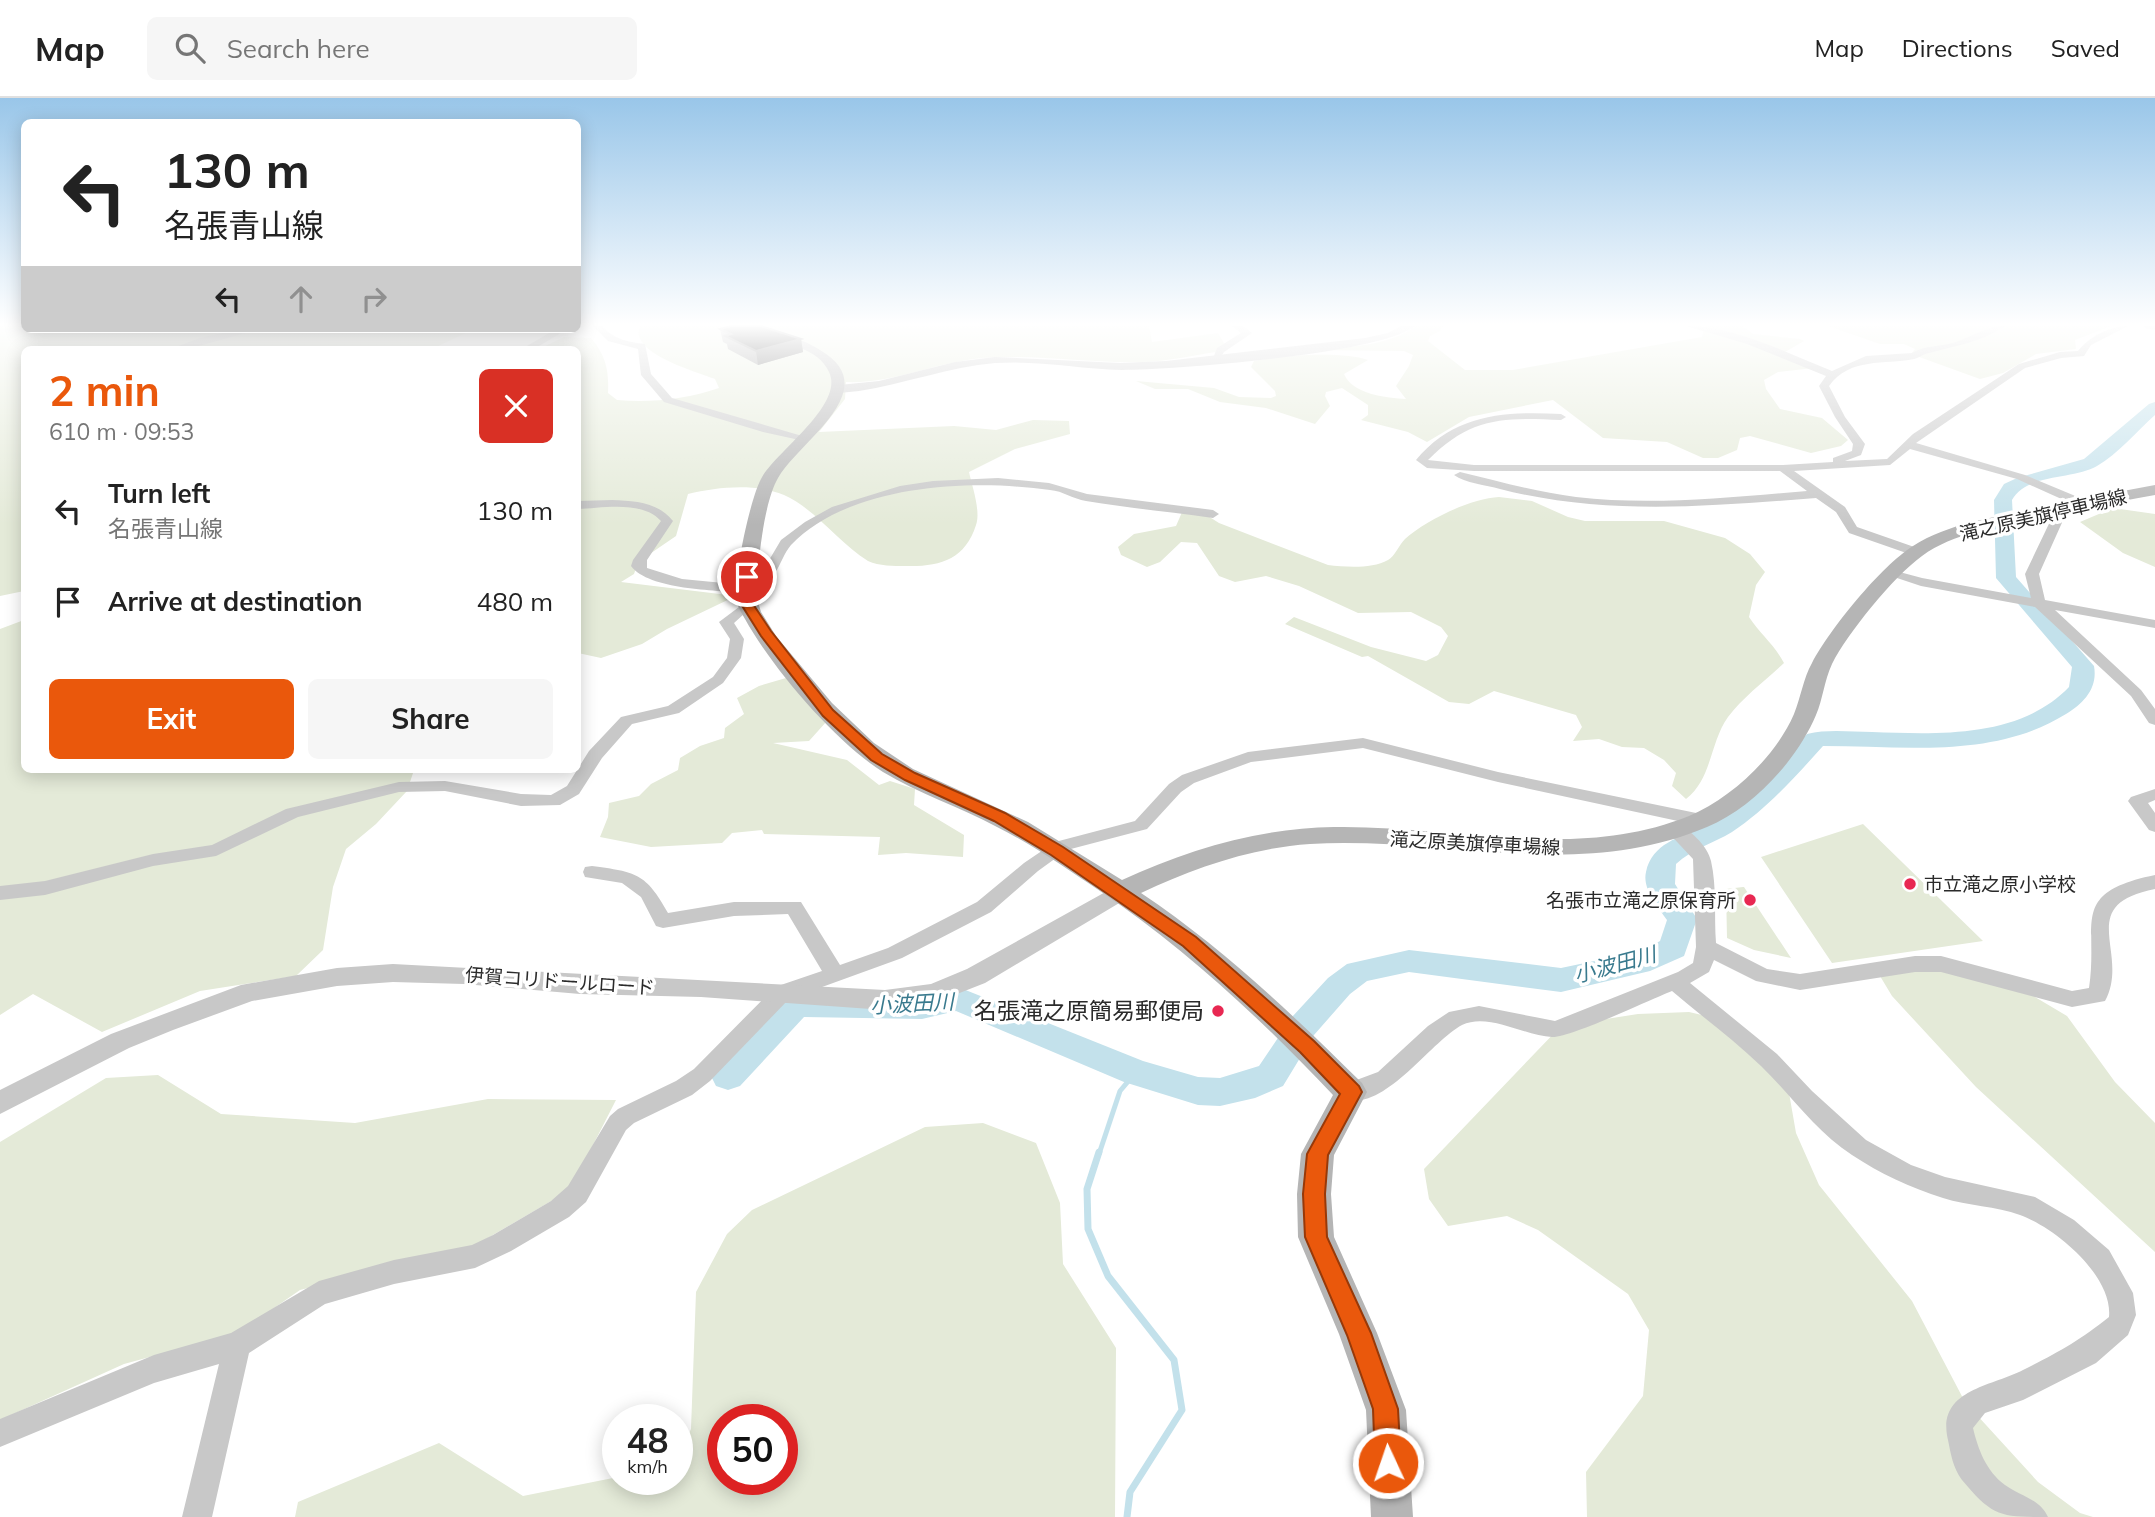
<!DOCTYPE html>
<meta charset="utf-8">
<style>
:root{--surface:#fff;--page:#f6f6f6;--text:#222;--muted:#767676;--line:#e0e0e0;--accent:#ea580c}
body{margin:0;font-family:Mulish,"Noto Sans JP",sans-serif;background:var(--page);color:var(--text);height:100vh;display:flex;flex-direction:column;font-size:26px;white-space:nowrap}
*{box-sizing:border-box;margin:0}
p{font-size:23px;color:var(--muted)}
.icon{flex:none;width:38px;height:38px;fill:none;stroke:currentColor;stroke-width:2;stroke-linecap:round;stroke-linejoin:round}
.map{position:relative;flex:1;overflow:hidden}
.drawer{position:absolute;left:21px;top:248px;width:560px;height:427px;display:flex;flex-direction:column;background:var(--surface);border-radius:10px;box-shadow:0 4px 18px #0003}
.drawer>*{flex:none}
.top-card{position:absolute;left:21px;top:21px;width:560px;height:214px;border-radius:10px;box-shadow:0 4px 18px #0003;background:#fff;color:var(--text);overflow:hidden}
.speed{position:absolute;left:602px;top:1306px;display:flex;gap:14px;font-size:35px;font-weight:700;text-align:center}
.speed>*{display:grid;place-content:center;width:91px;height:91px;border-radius:50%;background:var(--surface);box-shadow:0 4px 18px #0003;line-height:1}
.speed small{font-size:18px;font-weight:400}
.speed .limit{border:10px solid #d22;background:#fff;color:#111}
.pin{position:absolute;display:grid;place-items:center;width:60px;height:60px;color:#fff;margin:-30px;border:4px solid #fff;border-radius:50%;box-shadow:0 2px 7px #0007}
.me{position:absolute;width:77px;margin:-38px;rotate:357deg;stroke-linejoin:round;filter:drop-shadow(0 0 5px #0008)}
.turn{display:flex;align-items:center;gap:24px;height:147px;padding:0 28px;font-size:32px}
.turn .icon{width:91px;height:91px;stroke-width:2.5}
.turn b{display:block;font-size:49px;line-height:60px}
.lanes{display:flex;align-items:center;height:66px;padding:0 28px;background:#0003;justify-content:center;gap:35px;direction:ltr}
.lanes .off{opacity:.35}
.round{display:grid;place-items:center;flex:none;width:74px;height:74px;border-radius:10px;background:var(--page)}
.headline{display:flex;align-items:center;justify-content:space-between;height:119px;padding:0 28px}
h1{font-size:42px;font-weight:700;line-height:52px;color:var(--accent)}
.primary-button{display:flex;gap:14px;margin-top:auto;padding:14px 28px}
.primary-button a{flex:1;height:80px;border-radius:10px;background:var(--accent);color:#fff;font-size:28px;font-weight:700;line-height:80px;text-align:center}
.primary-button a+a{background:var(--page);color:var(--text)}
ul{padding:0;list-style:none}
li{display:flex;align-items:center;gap:21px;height:91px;padding:0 28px}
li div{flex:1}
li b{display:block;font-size:26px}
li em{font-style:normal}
header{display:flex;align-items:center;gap:42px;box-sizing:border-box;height:98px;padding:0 35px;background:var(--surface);border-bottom:2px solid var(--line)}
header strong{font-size:33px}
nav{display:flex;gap:38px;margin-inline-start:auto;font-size:24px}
.search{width:490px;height:63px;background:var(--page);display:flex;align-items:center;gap:18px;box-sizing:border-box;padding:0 24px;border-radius:10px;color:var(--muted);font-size:26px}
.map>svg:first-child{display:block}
</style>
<header>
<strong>Map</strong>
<div class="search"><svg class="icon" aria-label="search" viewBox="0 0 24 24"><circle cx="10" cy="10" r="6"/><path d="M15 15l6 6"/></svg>Search here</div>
<nav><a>Map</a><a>Directions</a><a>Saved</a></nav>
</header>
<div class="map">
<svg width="2155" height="1419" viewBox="0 0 2155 1419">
<rect width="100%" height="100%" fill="#fff"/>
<!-- green -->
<path fill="#e4ead8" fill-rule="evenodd" d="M0 228H24V231H230L212 237 241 231H474L430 252H24V493L0 498Z
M640 228H1149L1152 244 1218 235 1228 252C1199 256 1168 264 1138 264 1086 265 1035 256 982 260 936 264 893 286 846 284L845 301 819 334 954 328 996 332 1033 322 1069 323 1070 336 1015 351 969 374C972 388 981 413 976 427 965 462 939 469 905 468 894 468 879 468 868 463 839 445 814 410 784 397 755 385 718 389 688 396L676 438 638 464 634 476 621 484 736 498 667 531 642 546 601 560 578 555V252H537L564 239 591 240C606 258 609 272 608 295L617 302C651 305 687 301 719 290L715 281C697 274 628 255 640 228Z
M1416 228H1443L1440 233 1430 238 1428 243 1465 272H1513L1702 239 1705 228H1743L1753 236 1800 241 1804 243 1785 254 1814 270 1778 274 1764 282 1766 291 1780 311 1822 320 1848 342 1841 348 1811 355 1750 338 1740 340 1737 352 1718 360H1703L1667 344 1603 340 1553 302 1469 319 1427 344 1408 334 1361 322 1368 317V307L1342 290 1326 294 1325 298 1330 308 1315 326 1266 310 1220 304 1188 291H1155L1136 283 1214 290 1239 299 1271 300 1276 298 1275 293 1251 269 1254 263C1280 257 1344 253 1368 262L1344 276C1352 296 1387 300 1406 301L1396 288 1409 268 1413 257 1404 253 1316 252C1350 248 1387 249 1416 228Z
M1828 228H2111L2075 242 2076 251 2036 256 2003 275 1980 281 1911 256 1915 251 1904 246H1880Z
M1499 399 1532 403 1568 419 1585 423H1664L1725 440 1750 456 1765 474 1756 487 1749 519C1760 536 1774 546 1784 565 1766 582 1743 599 1728 619 1710 644 1712 681 1686 701L1672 688 1676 675 1664 662 1644 650 1622 649 1599 641 1573 643 1582 629 1576 617 1494 593 1469 606 1449 604 1368 558 1362 559 1285 526 1294 519 1371 549 1426 563 1438 557 1448 538 1441 529 1411 514 1358 515 1299 488 1266 478 1235 484 1219 478 1197 445 1181 444 1160 464 1147 469 1121 457 1118 449 1134 436 1176 428 1183 412 1200 413 1219 425 1328 467C1346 469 1372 471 1388 462 1395 458 1399 447 1405 441 1425 423 1471 400 1499 399Z
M2113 410 2155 416V469L2123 455 2080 424Z
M24 522V672H414L407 693 376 726 346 751 333 789 323 852 296 878 200 893 102 934 33 896 0 917V531Z
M786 580 827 623 809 643 773 645 847 662 879 687 890 683 915 691 914 707 964 737 963 759 906 755 878 757 880 739 764 736 762 732 732 735 722 745 651 749 600 739 608 719 609 705 639 698 651 686 678 672 680 660 700 648 724 640 725 630 744 616 737 600 759 588Z
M1863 726 1983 843 1832 865 1761 759Z
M1743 789H1744L1791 860 1754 852 1727 840 1726 791Z
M1922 867 2013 886 2067 918 2115 984 2155 1025V1154L1976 989 1892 898 1880 878Z
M1689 914 1719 921 1788 989 1796 1035 1819 1087 1912 1203 1965 1304 2038 1384 2080 1415 2093 1419H1587L1586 1374 1643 1298 1649 1232 1628 1196 1538 1132 1507 1118 1448 1128 1429 1101 1424 1071 1561 928 1638 916Z
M158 977 221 1016 355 1025 488 1001 616 1002 570 1092 474 1148 300 1192 238 1235 124 1266 0 1322V1044L106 980Z
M983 1025 1036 1045 1060 1105 1063 1166 1116 1250 1115 1419H295L298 1404 439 1345 523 1398 618 1379 677 1381V1361L691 1331 696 1194 727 1136 752 1112 925 1029ZM723 1321H782V1381H723Z"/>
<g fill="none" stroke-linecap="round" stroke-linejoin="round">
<!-- stream-far1 -->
<path stroke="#c3e1eb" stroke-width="5" d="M1099 1056 1120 993 1136 974"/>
<!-- stream -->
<path stroke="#c3e1eb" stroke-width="7" d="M1099 1054 1087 1091 1088 1131 1108 1178 1174 1262 1182 1312 1130 1394 1127 1419"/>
<!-- river -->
<path fill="#c3e1eb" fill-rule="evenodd" d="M2155 304V317C2137 333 2118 356 2097 368 2073 382 2027 375 2012 402L2016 479 2094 568C2098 590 2084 605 2066 616 1993 661 1905 648 1823 648 1795 679 1767 711 1732 734 1714 745 1692 751 1676 766L1675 786 1697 821 1684 858 1650 873 1561 894 1409 874 1367 883 1350 896 1314 937 1283 988 1255 1000 1220 1008 1198 1007 1124 984 956 913 922 921 804 919 740 988 728 992 716 988 711 978 716 968 785 898 796 895 922 897 958 889 1143 963 1198 979 1220 980 1259 968 1292 919 1328 880 1347 866 1409 852 1561 870 1642 853 1660 843 1667 822C1658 809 1642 791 1646 774 1652 745 1680 740 1702 728 1743 705 1776 670 1807 636 1828 631 1851 634 1872 634 1938 636 2019 641 2069 589L2072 569 1996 480 1994 402 2004 386 2017 380 2084 361 2149 306Z"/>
<!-- minor -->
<path fill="#c8c8c8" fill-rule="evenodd" d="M593 228H602C615 242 628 244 645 246L651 276 672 300 809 340 804 343 763 334 664 304 641 277 638 251 608 243Z
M1232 228H1243L1252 235 1224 254 1218 263H1212L1217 250 1241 235Z
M1686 228C1736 228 1786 255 1832 273L1866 258 1912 255C1925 247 1941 249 1956 244 1973 238 1987 228 2005 228 1982 244 1955 248 1929 255 1923 256 1919 260 1914 261 1884 267 1850 259 1829 288L1845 319 1865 346 1861 357 1845 363 1887 361 1913 336 2019 266 2060 254 2078 253C2089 239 2109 228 2128 228L2091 247 2084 258 2061 260 2025 270 1916 345 2025 377 2085 402V408H2077L2017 381 1910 351 1890 367 1794 373 1845 409 1857 429 1920 451 1921 454 1915 458 1849 435 1836 414 1816 400C1710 408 1605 418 1500 391 1486 387 1465 385 1454 377L1460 374C1498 383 1536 394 1576 399 1653 408 1731 399 1807 393L1780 373H1474L1427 370 1416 362C1454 316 1505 313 1561 316L1566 319 1561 322C1504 319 1470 319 1428 362L1474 367H1783L1833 364V360L1852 353 1853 346 1835 319 1819 288 1826 278 1747 246Z
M2144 228H2155V232L2145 230Z
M556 231H568L532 252H520Z
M998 380 1049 385 1087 396 1213 412 1219 416 1213 420C1171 414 1128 410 1086 403 1073 401 1063 393 1050 392 972 381 849 386 791 447 784 455 781 466 775 475L747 483 740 479 765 469 781 442 805 424 832 409 900 388 933 383Z
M612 402C635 403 658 404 673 423L647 462V470L682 481 744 487 751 491 744 495C716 492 649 492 631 468L633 462 661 423C642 402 602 410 578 411V403Z
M2063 405 2069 409 2039 476 2045 502 2155 522V530L2055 512 2141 592 2155 611V627L2149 625 2131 598 2035 509 1921 488 1885 476 1892 472 1922 480 2031 500 2025 476 2057 409Z
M747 503 754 507 734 525 744 541 741 560 723 585 679 615 632 626 602 660 579 696 560 707 521 708 445 693 399 694 298 719 216 758 153 768 45 797 0 802V788L45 783 153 756 212 747 286 711 399 684 445 683 521 696 551 697 567 688 589 653 621 619 668 608 713 579 727 560 730 541 719 524Z
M1363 640 1498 674 1701 716 1710 722 1701 728 1498 684 1363 650 1251 664 1194 685 1181 694 1147 731 1067 752 1038 773 991 814 902 860 789 901 710 983 692 997 634 1025 626 1032 586 1104 569 1119 511 1153 475 1170 394 1186 325 1206 249 1255 212 1419H182L219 1266 154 1285 0 1349V1321L154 1257 231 1235 319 1183 394 1162 472 1147 493 1137 551 1103 568 1088 610 1018 618 1011 676 983 694 971 775 889 822 873 788 816 734 818 663 830 656 828 641 799 622 785 585 779 583 774 585 769 592 768C636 774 646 775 668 815L734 804H801L840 867 888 850 977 804 1024 765 1055 744 1135 723 1169 686 1182 677 1248 654Z
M2155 691V702L2148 705 2155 715V734L2149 732 2128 703 2131 699Z
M1674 725C1688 729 1708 748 1711 763 1717 789 1714 819 1716 845L1767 871 1800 876 1915 858H1941L2072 893 2089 890C2099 824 2068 795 2155 777V791C2073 807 2131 855 2105 903L2072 909 1941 874H1915L1800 892 1756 883 1714 862 1709 874 1690 885 1777 956 1812 993 1866 1042 1911 1067 1945 1079 2035 1099 2074 1122 2109 1152 2133 1195 2136 1217 2128 1237 2096 1265 2023 1302 1985 1315 1973 1330C1978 1351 1986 1373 2005 1387 2020 1398 2040 1401 2048 1419 2000 1419 1993 1419 1962 1382 1953 1370 1951 1357 1948 1342 1936 1292 1990 1289 2023 1272 2057 1255 2079 1243 2109 1219 2113 1178 2056 1130 2020 1117 1996 1108 1968 1108 1943 1100 1911 1090 1879 1075 1852 1057 1816 1034 1791 997 1761 968 1733 941 1701 918 1672 893 1649 902 1570 940 1552 939 1525 938 1488 914 1462 927 1430 944 1384 1015 1343 1001L1340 994 1343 987 1378 974 1428 928 1449 914 1479 908 1555 923 1678 874 1693 865 1696 849 1693 761 1665 731Z"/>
<!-- tertiary -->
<path fill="#c8c8c8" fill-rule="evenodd" d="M1401 228H1415C1381 256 1173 272 1122 272 1080 271 1037 262 995 265 949 269 904 286 859 293L839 295 833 291 839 287 879 283 955 264 995 259 1120 265 1166 263 1365 240 1388 235Z
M240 231H261L184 252 173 250 200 240Z
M1118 787 1126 789 1129 795 1126 801 985 885 934 905 885 912 701 899 580 896 464 886 393 884 337 888 252 903 173 932 129 950 0 1016V992L111 936 241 887 337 870 393 866 885 892 931 886 967 871Z"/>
<!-- secondary -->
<path fill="#b5b5b5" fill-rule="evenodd" d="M738 228C765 228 797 238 820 252 887 291 798 344 778 380 763 406 758 467 756 497L761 514 776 538 832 605 874 645 913 671 1028 724 1122 782C1189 751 1260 730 1334 729 1453 727 1575 764 1689 718 1732 700 1776 658 1794 616 1801 599 1803 581 1812 565 1830 531 1881 468 1913 448 1949 425 1997 419 2038 410 2077 402 2116 394 2155 387V397C2116 404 2078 412 2039 420 2001 428 1955 434 1922 458 1894 478 1847 536 1832 566 1824 583 1823 601 1816 617 1797 662 1753 710 1707 729 1577 784 1444 738 1310 746 1251 750 1194 770 1141 795 1222 849 1293 917 1362 985L1367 994 1334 1057 1331 1096 1334 1139 1377 1235 1406 1312 1413 1419H1371L1366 1312 1339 1236 1298 1139 1297 1096 1301 1056 1333 997C1262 922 1185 850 1100 793 1067 771 1033 747 997 729 960 709 919 696 883 674 835 644 772 570 745 521 742 516 739 511 737 505 732 485 750 401 761 381 775 354 845 307 829 274 814 241 762 247 738 228Z"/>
</g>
<!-- wall -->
<path fill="#888" d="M720 231 801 241 803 254 758 267 728 251 727 246 723 244Z"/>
<!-- shaded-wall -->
<path fill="#595959" d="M801 241 803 254 758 267 756 253Z"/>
<!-- building -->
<path fill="#121212" stroke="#595959" stroke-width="2" d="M731 228H761L801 241 756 253 725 238 731 236 720 231Z"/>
<!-- sky -->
<linearGradient id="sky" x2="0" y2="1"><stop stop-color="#99c6e9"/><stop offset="0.53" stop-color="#fff"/><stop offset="1" stop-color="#fff" stop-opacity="0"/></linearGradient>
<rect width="2155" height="427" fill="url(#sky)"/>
<!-- route -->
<path fill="#ea580c" stroke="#983908" stroke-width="2" d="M747 475 753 479 750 491 753 506 771 533 833 612 882 656 915 675 1005 715 1063 749 1196 839 1314 943 1359 988 1362 994 1328 1057 1325 1096 1327 1139 1371 1235 1398 1311 1401 1365 1397 1375 1388 1378 1379 1375 1375 1365 1373 1311 1347 1237 1305 1139 1303 1096 1307 1056 1340 996 1300 954 1183 848 1051 757 994 723 905 682 871 662 823 618 761 538 741 506 738 491 741 479Z"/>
<!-- markers -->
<g fill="#e82852" stroke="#fff" stroke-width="2.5">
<circle cx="1910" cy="786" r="7"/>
<circle cx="1750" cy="802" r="7"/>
<circle cx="1218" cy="913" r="7"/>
</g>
<g text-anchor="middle" stroke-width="7" stroke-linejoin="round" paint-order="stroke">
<!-- street labels -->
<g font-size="19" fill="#2b2b2b" stroke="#fff">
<text transform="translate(2043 417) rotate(-13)" y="7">滝之原美旗停車場線</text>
<text transform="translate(1475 745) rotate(3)" y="7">滝之原美旗停車場線</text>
<text transform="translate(560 883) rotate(4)" y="7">伊賀コリドールロード</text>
</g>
<!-- poi labels -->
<g font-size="19" fill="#2b2b2b" stroke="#fff" text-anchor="start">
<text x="1924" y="793">市立滝之原小学校</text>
<text x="1736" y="809" text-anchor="end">名張市立滝之原保育所</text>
</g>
<!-- water labels -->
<g font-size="21" font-style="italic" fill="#397a8e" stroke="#fff">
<text transform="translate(1615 867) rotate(-15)" y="7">小波田川</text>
<text transform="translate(912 906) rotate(-3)" y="7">小波田川</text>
</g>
<!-- near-poi labels -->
<g font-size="23" fill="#2b2b2b" stroke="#fff" text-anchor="end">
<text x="1204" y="921">名張滝之原簡易郵便局</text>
</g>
</g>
</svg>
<div class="speed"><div>48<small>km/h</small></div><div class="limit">50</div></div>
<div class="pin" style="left:747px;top:479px;background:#d93025"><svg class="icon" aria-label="arrive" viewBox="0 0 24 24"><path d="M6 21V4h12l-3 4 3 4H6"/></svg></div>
<svg class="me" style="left:1388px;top:1365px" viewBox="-20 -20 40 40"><circle r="17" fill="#ea580c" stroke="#fff" stroke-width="3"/><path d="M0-11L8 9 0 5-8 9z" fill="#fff"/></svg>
<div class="top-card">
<div class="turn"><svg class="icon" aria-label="left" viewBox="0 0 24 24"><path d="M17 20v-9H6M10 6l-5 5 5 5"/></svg><div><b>130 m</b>名張青山線</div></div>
<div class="lanes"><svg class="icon" aria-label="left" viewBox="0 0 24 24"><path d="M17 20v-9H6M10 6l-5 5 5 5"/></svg><svg class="icon off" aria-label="ahead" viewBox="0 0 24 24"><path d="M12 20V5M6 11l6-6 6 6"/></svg><svg class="icon off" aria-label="right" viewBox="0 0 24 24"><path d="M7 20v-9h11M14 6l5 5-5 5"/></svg></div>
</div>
<section class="drawer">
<div class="headline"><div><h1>2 min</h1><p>610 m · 09:53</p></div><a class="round" style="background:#d93025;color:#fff"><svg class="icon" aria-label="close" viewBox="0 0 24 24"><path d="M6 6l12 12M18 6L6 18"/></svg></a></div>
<ul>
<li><svg class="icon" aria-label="left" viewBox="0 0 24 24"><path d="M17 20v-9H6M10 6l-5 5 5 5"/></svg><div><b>Turn left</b><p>名張青山線</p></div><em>130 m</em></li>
<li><svg class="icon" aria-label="arrive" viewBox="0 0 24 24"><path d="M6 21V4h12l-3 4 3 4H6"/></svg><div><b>Arrive at destination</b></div><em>480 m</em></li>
</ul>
<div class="primary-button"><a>Exit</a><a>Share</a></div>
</section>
</div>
